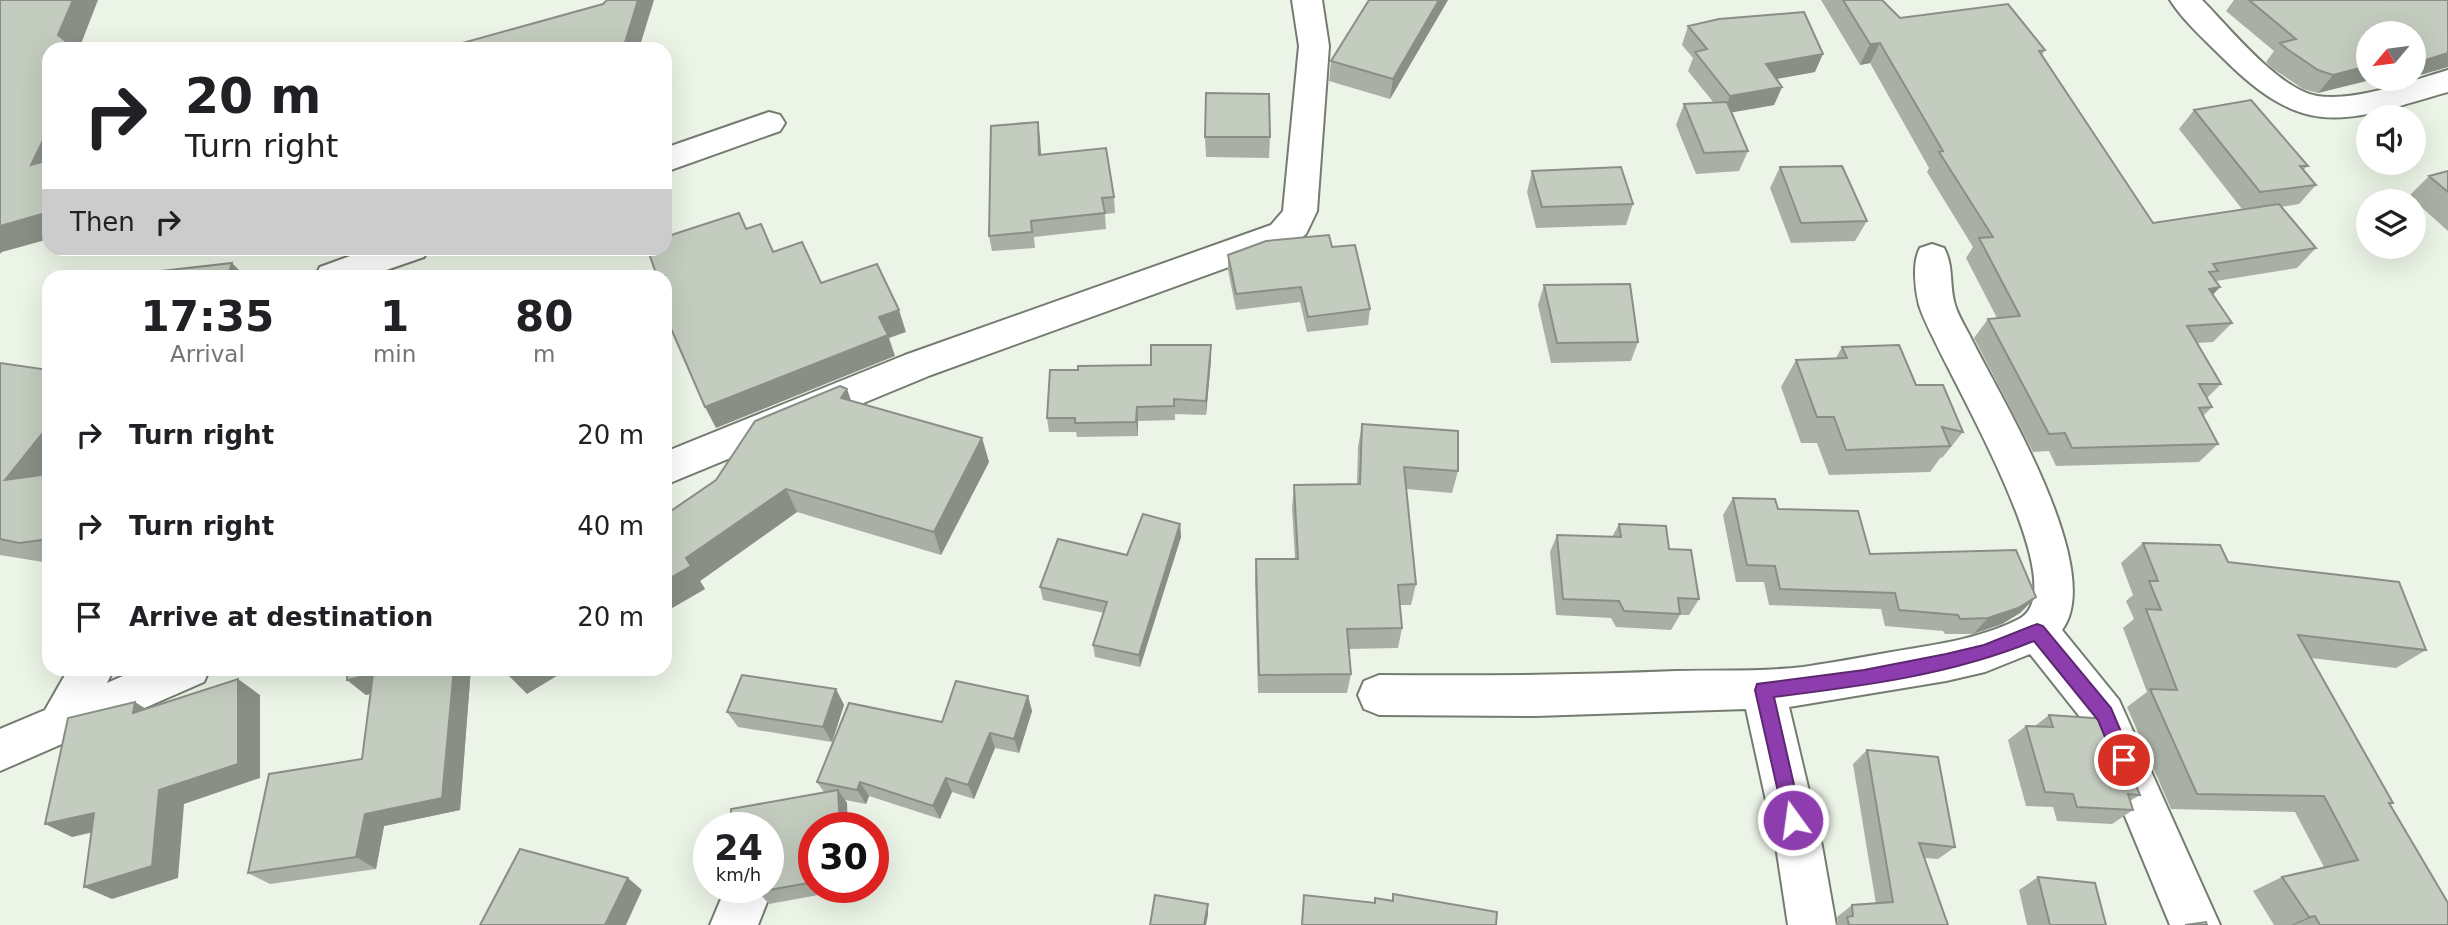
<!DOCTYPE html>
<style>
:root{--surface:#fff;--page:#f6f6f6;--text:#202124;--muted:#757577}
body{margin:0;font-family:"DejaVu Sans",sans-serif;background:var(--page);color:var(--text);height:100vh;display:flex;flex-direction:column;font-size:26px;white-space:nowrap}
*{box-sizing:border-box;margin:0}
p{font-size:23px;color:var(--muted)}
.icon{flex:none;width:38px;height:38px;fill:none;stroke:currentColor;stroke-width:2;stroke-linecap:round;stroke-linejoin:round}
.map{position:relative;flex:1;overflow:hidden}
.details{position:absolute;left:42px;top:270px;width:630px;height:406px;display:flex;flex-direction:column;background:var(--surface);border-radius:21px;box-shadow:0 7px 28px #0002}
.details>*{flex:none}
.top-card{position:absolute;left:42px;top:42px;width:630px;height:214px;border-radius:21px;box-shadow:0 7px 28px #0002;background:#fff;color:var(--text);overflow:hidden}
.needle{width:46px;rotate:241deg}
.fabs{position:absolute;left:2356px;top:21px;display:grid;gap:14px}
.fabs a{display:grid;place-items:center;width:70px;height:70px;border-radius:50%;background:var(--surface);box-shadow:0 7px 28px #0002;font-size:35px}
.speed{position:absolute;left:693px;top:812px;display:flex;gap:14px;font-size:35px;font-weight:700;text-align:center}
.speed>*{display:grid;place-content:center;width:91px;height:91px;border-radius:50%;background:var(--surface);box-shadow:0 7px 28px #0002;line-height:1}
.speed small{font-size:18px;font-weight:400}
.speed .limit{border:10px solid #d22;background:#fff;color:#111}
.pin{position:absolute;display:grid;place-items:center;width:60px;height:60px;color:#fff;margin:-30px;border:4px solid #fff;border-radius:50%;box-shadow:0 2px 7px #0007}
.me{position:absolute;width:77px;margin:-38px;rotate:346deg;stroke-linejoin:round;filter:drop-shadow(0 0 5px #0008)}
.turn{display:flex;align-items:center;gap:24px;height:147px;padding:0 28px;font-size:32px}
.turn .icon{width:91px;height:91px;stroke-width:2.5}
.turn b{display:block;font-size:49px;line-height:60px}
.then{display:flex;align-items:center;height:66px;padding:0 28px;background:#0003;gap:14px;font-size:26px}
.eta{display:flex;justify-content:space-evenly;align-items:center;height:119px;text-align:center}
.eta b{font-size:42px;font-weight:700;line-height:49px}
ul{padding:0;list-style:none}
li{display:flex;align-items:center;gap:21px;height:91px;padding:0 28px}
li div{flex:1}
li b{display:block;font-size:26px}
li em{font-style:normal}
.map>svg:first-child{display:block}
</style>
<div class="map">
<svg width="2448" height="925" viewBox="0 0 2448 925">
<rect width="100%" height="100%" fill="#ebf4e6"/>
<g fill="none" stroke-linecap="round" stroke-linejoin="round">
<!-- minor casing -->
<g stroke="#747c70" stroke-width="4">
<path id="minor" d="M1292 0H1322L1329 46 1317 211 1306 234 1295 243 931 375 665 485V452L905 355 1271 225 1283 211 1299 46Z
M2170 0H2202C2229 27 2278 89 2317 96 2354 102 2411 81 2448 70V92C2346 121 2307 142 2224 59 2206 41 2184 22 2170 0Z
M769 112 780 115 785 123 780 131 665 172V148Z
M1932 244 1944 248C1954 266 1949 286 1955 305 1959 318 1968 331 1974 344 2004 403 2106 571 2062 630L2119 700 2220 925H2170L2088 727 2030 654 1985 672 1946 681 1789 707 1822 846 1836 925H1788L1776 846 1746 709 1535 716 1379 715 1364 709 1358 695 1364 681 1379 675C1478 676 1577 675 1676 671 1717 670 1761 672 1803 667 1830 663 1858 658 1886 653 1931 645 1978 640 2019 619 2082 587 1932 352 1919 305 1915 289 1912 262 1920 248Z
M372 248H429L424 257 369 276H315L320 267Z
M69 668H114L107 683 141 668H210L204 682 0 771V729L45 710Z
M768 875 773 887 758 925H710L726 887H768Z"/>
</g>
<!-- minor -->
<use href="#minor" fill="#fff" fill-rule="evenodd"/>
</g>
<!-- wall -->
<path fill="#a9afa4" d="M1369 0H1448L1390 99 1329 81 1331 61Z
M1821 0H1882L1900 18 2045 50 2042 55 2153 223 2242 209 2179 129 2194 110 2308 166 2303 170 2316 185 2299 204 2281 207 2316 248 2297 268 2216 281 2213 295 2232 323 2213 342 2197 343 2221 384 2207 398 2212 407 2203 416 2218 444 2199 462 2056 466 2049 451 2033 452 1974 338 1988 319 1997 318 1966 258 1973 247 1927 172 1929 168 1870 63 1860 65Z
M2234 0H2448V67L2413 77V33L2368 79 2318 93 2303 89 2272 68 2266 62 2274 51 2226 11Z
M1688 26 1815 72 1777 79 1782 87 1774 105 1732 112 1748 151 1739 171 1696 174 1676 125 1684 104 1714 103 1688 71 1693 58 1682 45Z
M2382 79H2407L2389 84Z
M1038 122 1041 154 1114 197 1115 213 1105 214 1106 229 1034 237 1035 248 992 251 989 236Z
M1205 137H1270L1269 158 1206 157Z
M1780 167 1867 221 1855 241 1791 243 1770 188Z
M1532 171 1633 204 1626 225 1536 228 1527 192Z
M2448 171V231L2409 196 2429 176Z
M1332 247 1370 309 1368 325 1307 332 1300 302 1236 310 1228 270V255Z
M1544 285 1638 342 1631 361 1551 363 1538 305Z
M1211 345V360L1206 415 1175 414V420L1138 421V436L1077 437 1076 432H1049L1047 418 1078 370 1151 365Z
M1842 347 1916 385 1963 432 1942 458 1941 457 1930 472 1829 475 1817 443H1801L1781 387 1796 360 1836 358Z
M0 363 49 370V563L0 555Z
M851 400 982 438 989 462 941 555 797 512 700 581 705 589 665 612V515Z
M1362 424 1458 471 1452 493 1406 489 1416 584 1411 605H1400L1402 628 1398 648 1349 649 1351 674 1347 693H1258L1255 580 1256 559H1295L1292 507 1294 485 1357 484 1358 447Z
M1733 498 1778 509 1870 554 2036 597 2020 613 2002 624 1973 634H1945L1943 631 1885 626 1881 609 1769 605 1764 582H1736L1723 515Z
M1180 524 1181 537 1140 667 1095 657 1093 645 1104 613 1043 600 1040 587 1127 555Z
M1619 524 1669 549 1699 599 1689 615H1680L1671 630 1616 627 1611 618 1556 615 1550 552 1557 535 1612 537Z
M2143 543 2228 562 2426 650 2396 668 2311 658 2393 803 2390 805 2448 925H2274L2253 891 2282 877 2324 867 2295 812 2171 809 2127 707 2147 692 2123 628 2134 619 2126 601 2133 595 2121 563Z
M348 668H471L460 810 384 826 376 869 270 884 248 873 362 759 370 694 366 695 347 680Z
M836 689 844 705 832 742 738 727 727 712Z
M1028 696 1032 711 1019 753 995 748 974 799 952 792 940 819 869 796 866 804 845 800 847 803 814 828V887H851V889L769 904 758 892 824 792 817 782 942 722Z
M2049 715 2140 795 2130 801 2133 810 2112 824 2057 821 2053 807 2026 806 2008 740 2026 726H2035Z
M1867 750 1955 847 1938 859 1924 858 1948 925H1835L1838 923 1837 917 1852 905 1876 904 1853 764Z
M2038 877 2106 925H2027L2019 890Z"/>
<!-- shaded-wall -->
<path fill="#898f86" d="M73 0H98L79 49H71L58 35Z
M638 0H654L639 49H623Z
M1439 0H1448L1390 99 1393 79Z
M1880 43 1870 63 1860 65 1870 44Z
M2448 53V67L2413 77V64Z
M1823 54 1815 72 1758 82 1766 64Z
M2368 66V79H2375L2318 93 2333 75Z
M2394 79H2407L2389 84Z
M1782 87 1774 105 1723 114 1730 96Z
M1038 122 1040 138 1042 170 1039 155Z
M49 128V184L31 165Z
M49 212V239L2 252 0 254V226Z
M232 263 245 276H228Z
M2220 287 2203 306 2209 289Z
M899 310 906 332 889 338 895 356 716 428 705 407 879 317Z
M1211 345V360L1206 415V401Z
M847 389 856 414 841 398Z
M1137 407 1138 421V436L1136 422Z
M49 425V482L5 480Z
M982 438 989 462 941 555 934 532Z
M786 489 797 512 700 581 686 558Z
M1180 524 1181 537 1140 667 1139 655Z
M691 566 705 589 665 612V581Z
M2036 597 2020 613 2002 624 1973 634 1988 618Z
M454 668H471L460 810 384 826 376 869 356 857 365 814Z
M515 668H570L527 694 506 673Z
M373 674 390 688 366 695 347 680Z
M238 679 260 695V778L184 804 178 878 112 899 84 887 159 790Z
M836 689 844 705 832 742 823 727Z
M1028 696 1032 711 1019 753 1014 739Z
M135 702 159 717 133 713Z
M990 733 995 748 974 799 968 785Z
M946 778 952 792 940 819 933 806Z
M860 782 869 796 866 804 857 790Z
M838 790 847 803 848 828H840Z
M94 813 120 826 72 837 45 824Z
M628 878 642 890 626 925H605Z
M1208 904V915L1206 925H1204Z
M2315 916 2294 925H2291L2309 917Z"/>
<!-- building -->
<path fill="#c4ccbf" stroke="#898f86" stroke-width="2" d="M0 0H73L58 35 75 49H49V128L31 165 49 160V212L0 226Z
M607 0H638L623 49H441L603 4Z
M1369 0H1439L1393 79 1331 61Z
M1843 0H1882L1900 18 2008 4 2045 50 2039 51 2153 223 2279 204 2316 248 2213 264 2218 271 2209 272 2220 287 2209 289 2232 323 2187 326 2221 384H2199L2212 407 2199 408 2218 444 2072 448 2065 433 2049 434 1988 319 2020 316 1979 238 1993 237 1939 152 1943 151 1880 43 1870 44Z
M2249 0H2448V53L2413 64V33H2368V66L2333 75 2318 70 2287 49 2280 43 2296 39Z
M1804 12 1823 54 1766 64 1782 87 1730 96 1695 52 1707 49 1688 26 1719 19Z
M1206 93 1269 94 1270 137H1205Z
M2251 100 2308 166H2300L2316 185 2260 192 2194 110Z
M1727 102 1748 151 1704 153 1684 104Z
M1038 122 1039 155 1106 148 1114 197 1102 198 1105 213 1031 221 1032 232 989 236 991 126Z
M1842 166 1867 221 1801 223 1780 167Z
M1621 167 1633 204 1542 207 1532 171Z
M2448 171V192L2429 176Z
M739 213 746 229 761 224 773 252 802 242 821 283 877 264 899 310 879 317 888 335 705 407 666 317 671 315 665 298V276H657L647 248H665V237Z
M1329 235 1332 247 1355 245 1370 309 1308 317 1301 287 1236 294 1228 255 1266 241Z
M232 263 228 276H117Z
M1630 284 1638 342 1557 343 1544 285Z
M1151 345H1211L1206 401 1174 399V406L1137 407 1136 422 1075 423V418H1047L1050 370H1078V366L1151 365Z
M1899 345 1916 385H1943L1963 432 1942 427 1950 446 1846 450 1834 417H1817L1796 360 1847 358 1842 347Z
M0 363 49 370V425L5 480 49 474V539L19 543 0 539Z
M840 386 847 389 841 398 982 438 934 532 786 489 686 558 691 566 665 581V515L716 480 755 421Z
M1362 424 1458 431V471L1404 467 1416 584 1398 585 1402 628 1347 629 1351 674 1259 675 1256 559H1298L1294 485 1360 484Z
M1733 498 1775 499 1778 509 1858 511 1870 554 2016 550 2036 597 2018 608 1988 618 1960 619 1958 615 1899 610 1895 593 1780 589 1775 566 1747 565Z
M1143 514 1180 524 1139 655 1093 645 1107 602 1040 587 1058 539 1127 555Z
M1619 524 1666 526 1669 549 1691 550 1699 599 1678 598 1680 614 1624 611 1619 601 1563 599 1557 535 1621 537Z
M2143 543 2220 545 2228 562 2399 582 2426 650 2298 635 2393 803H2389L2448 903V925H2320L2315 916 2309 917 2282 877 2358 860 2324 796 2197 794 2150 689 2177 690 2146 609 2161 610 2149 581H2158Z
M348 668H454L442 798 365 814 356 857 248 873 269 774 362 759 373 674 347 680Z
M504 668H515L506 673Z
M742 675 836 689 823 727 727 712Z
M238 679V764L159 790 152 866 84 887 94 813 45 824 68 718 135 702 133 713Z
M956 681 1028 696 1014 739 990 733 968 785 946 778 933 806 860 782 857 790 817 782 849 703 942 722Z
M2049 715 2108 719 2140 795 2128 794 2133 810 2077 807 2073 794 2045 792 2026 726 2053 727Z
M1867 750 1938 757 1955 847 1919 843 1948 925H1849L1847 917 1853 916 1852 905 1893 902Z
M838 790 840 828H814V882L758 892 760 887H768V828H731V809Z
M520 849 628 878 605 925H480Z
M2038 877 2095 883 2106 925H2050Z
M1393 894 1497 912 1496 925H1302L1304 895 1375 903V898L1393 901Z
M1155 895 1208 904 1204 925H1150Z
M2206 922 2207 925H2185Z"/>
<!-- route -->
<path fill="#8d3dad" stroke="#5c2870" stroke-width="2" d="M2037 624 2043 626 2111 708 2133 760 2130 766 2124 769 2117 766 2098 720 2034 641C1951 675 1863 686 1774 697L1802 820 1799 827 1793 829 1786 827 1755 690 1757 684 1864 670 1946 654 1984 645Z"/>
</svg>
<div class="fabs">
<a><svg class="needle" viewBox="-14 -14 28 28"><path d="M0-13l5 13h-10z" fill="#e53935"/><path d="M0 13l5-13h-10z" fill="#757577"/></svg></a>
<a><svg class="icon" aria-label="sound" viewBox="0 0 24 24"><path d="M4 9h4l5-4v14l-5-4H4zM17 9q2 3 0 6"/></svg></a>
<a><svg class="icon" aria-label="layers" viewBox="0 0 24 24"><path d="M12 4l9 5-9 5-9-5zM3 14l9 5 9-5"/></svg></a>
</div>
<div class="speed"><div>24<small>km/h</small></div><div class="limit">30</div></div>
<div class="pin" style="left:2124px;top:760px;background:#d93025"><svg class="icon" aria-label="arrive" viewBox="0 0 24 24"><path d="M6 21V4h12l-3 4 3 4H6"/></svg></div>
<svg class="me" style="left:1793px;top:820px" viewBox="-20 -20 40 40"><circle r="17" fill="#8d3dad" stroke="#fff" stroke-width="3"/><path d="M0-11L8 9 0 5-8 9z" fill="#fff"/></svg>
<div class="top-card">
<div class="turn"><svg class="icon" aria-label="right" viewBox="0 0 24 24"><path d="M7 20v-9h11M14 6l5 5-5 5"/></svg><div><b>20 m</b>Turn right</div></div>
<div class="then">Then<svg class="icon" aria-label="right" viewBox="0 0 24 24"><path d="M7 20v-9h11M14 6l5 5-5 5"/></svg></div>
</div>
<section class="details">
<div class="eta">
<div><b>17:35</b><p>Arrival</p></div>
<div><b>1</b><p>min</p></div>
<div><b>80</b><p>m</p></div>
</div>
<ul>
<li><svg class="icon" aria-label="right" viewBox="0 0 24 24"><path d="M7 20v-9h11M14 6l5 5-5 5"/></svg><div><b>Turn right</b></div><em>20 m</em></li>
<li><svg class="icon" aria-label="right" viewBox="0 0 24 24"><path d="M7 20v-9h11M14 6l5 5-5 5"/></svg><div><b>Turn right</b></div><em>40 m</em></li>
<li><svg class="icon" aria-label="arrive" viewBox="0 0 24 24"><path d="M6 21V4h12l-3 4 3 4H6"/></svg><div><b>Arrive at destination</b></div><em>20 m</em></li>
</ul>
</section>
</div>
